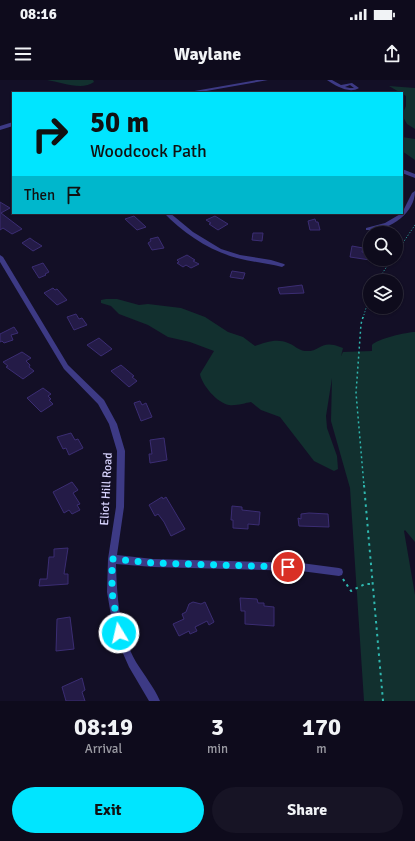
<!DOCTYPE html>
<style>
:root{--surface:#0e0b1c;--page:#171425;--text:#f1f3f6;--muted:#9b9ba3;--line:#2e2b3b;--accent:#00e5ff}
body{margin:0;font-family:Signika,sans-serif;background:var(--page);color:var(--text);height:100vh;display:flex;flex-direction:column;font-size:15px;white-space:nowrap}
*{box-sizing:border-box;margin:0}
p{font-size:13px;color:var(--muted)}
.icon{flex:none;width:22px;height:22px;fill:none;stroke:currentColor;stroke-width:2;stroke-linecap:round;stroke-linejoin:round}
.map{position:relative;height:621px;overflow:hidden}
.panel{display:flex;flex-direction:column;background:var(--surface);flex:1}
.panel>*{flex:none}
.banner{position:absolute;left:12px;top:12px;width:391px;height:122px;border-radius:0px;box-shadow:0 1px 3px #0004,0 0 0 1px var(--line);background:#00e5ff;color:#111;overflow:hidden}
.controls{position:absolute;left:363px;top:146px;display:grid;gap:8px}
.controls a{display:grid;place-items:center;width:40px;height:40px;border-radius:50%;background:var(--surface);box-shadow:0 1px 3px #0004,0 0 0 1px var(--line);font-size:20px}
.pin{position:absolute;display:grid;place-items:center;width:34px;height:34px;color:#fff;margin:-17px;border:2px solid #fff;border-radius:50%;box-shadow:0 1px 4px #0007}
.me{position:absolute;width:44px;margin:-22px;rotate:351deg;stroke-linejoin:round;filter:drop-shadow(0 0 3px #0008)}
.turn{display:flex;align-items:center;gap:14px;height:84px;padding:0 12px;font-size:18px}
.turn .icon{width:52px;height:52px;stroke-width:2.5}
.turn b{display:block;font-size:28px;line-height:34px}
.then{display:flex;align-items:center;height:38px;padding:0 12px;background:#0003;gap:8px;font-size:15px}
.eta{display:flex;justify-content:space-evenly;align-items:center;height:68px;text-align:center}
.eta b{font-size:24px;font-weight:700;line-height:28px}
.cta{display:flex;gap:8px;margin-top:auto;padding:8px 12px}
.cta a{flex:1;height:46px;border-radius:24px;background:var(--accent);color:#111;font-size:16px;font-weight:700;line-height:46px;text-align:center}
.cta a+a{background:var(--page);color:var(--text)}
.status{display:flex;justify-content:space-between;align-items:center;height:28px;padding:0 20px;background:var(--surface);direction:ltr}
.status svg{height:11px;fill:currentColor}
header{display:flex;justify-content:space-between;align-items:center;height:52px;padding:0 12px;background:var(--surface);font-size:18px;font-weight:700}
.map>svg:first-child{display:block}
</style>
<div class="status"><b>08:16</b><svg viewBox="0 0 49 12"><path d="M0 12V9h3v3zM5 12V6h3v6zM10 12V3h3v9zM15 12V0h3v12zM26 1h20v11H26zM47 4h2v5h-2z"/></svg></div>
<header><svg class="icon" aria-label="menu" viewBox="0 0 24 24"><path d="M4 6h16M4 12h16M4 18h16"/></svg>Waylane<svg class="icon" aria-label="share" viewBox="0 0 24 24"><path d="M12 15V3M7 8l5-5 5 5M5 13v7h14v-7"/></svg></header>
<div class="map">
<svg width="415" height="621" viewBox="0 0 415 621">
<rect width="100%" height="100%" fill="#130f26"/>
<!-- green -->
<path fill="#12302f" d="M47 0H93L94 2C82 11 61 2 47 0Z
M389 6 415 8V49L407 44 402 35 406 26V16Z
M402 57 415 59V80L402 71Z
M106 219H117L139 225 148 224 181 228 205 237 228 252 243 257 255 266C265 262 278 258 288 263 295 265 297 270 305 271 322 272 320 258 343 268L341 276 343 272 372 271V265C377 259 407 252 415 252V462L405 450 404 451 415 515V621H364L350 408 331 341 332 298 326 336 327 348 337 376 338 389 334 391 314 381 280 337 261 330 251 322C245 323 236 326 229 325 217 323 202 305 200 294L214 271 190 262 168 257 148 245 119 234 111 226 101 223V220Z"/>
<!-- building -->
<path fill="#241b47" stroke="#3b2d73" d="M0 122 10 128 1 133 22 149 12 154 3 148 0 150Z
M134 136 146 147 137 150 125 139Z
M215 136 228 144 218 150 209 144 211 143 206 140Z
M315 139 316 142H318L320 150H310L308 141Z
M253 153H263L262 161 252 160Z
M158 157 164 168 152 170 148 163 151 161 150 159Z
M30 158 34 161 42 166 33 171 22 163Z
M352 166 363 168 362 172 370 173V180L350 177Z
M187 175 195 180 193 181 199 184 191 188 186 185 183 187 177 183 179 182 177 180Z
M43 183 49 192 45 194 46 195 39 198 32 187Z
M232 191 245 193 243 199 230 197Z
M302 205 304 213 280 214 278 208Z
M53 208 55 210 57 209 67 220 57 225 44 213Z
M76 234 79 239 82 238 87 245 74 250 67 237Z
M14 247 18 253 11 255 13 260 4 263 2 261 0 262V254Z
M99 258 112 269 101 276 87 265Z
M22 272 31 278 26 281 30 285 29 287 34 291 23 299 6 287 8 286 3 282Z
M121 285 134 296 132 297 137 301 129 307 111 291Z
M43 308 51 314 48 316 51 319 49 320 53 324 41 332 27 318Z
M140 321 142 325 146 323 152 337 141 341 134 323Z
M71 353 75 360 78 359 83 368 69 375 66 368 63 369 57 357Z
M164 358 167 380 150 383 149 374H152L150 360Z
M72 402 78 410 73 413 80 424 77 425 80 430 72 434 69 430 64 433 53 412Z
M162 417 163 419 166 417 185 449 171 456 164 442 158 434 155 436 149 425Z
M232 426 242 427V430L260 432 259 445 248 444V449L233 448V440H231Z
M309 433 328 434 329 447 299 446 298 438 301 439V434Z
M68 468 64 494H68V504L39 506 40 499H47L49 477H54V469Z
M240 518 257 519 258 523H264V526L274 527V546L245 544V531H241Z
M193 522 201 524 205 522 214 542 209 545 207 541 195 547 197 551 190 554 189 551 179 556 173 544 184 539 182 534 186 532 189 524Z
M70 537 74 569 56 571 57 539Z
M82 598 85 610 82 612 85 621H66L62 607Z"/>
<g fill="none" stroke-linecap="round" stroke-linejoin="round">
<!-- path-far2 -->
<path stroke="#2fb8b0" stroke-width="1" stroke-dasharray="1 2" stroke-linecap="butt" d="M396 173 415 145
M377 201 392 179
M363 238 370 215"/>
<!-- path-far1 -->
<path stroke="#2fb8b0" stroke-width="1.5" stroke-dasharray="2 3" stroke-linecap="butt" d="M363 237 361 244 356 313 364 406"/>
<!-- path -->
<path stroke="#2fb8b0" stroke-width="2" stroke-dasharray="2.5 4" stroke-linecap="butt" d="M364 405 383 621
M343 499 351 511 365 504H373"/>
<!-- minor -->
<path fill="#3d3a85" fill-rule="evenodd" d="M327 0H332L341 5 352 3 359 8C349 14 336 6 327 0ZM350 5 354 8H350L345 7Z
M415 111C415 134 388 152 366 150V148L385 143 402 133 412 113Z
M164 133H170L193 152 221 169 240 175 271 180 284 184 285 185 282 187C267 183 252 182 237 178 210 171 183 153 164 133Z
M0 175 3 177 68 285 104 320 117 344 125 371 124 427 117 475 153 479 301 483 339 488 342 489 343 492 342 495 339 496 301 491 153 487 116 484C117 517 119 552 136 582 144 595 154 607 160 621H149L129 587 114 553 107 512 108 479 116 427 117 371 109 344 98 324 64 289 0 182Z"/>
<!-- tertiary -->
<path fill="#3d3a85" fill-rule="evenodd" d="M257 0H268L195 13H183Z
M13 42V46L0 50V46Z
M402 89 415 94V98L402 93Z"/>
</g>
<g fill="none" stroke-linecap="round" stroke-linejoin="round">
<!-- route -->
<path stroke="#00e5ff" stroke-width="7" stroke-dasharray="0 12.6" d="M119 553 112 512V479L153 483 288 487"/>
</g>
<g text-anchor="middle" stroke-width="4" stroke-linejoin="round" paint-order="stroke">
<!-- street labels -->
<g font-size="12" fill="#d9d4ff" stroke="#130f26">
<text transform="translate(106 409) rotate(-87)" y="4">Eliot Hill Road</text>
</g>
</g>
</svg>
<div class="controls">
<a><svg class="icon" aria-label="search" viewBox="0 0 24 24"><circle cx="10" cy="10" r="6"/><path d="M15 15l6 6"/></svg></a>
<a><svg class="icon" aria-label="layers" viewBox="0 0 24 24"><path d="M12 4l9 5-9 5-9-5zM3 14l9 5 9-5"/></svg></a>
</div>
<div class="pin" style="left:288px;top:487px;background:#d93025"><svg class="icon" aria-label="arrive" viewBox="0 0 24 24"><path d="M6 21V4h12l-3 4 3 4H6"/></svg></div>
<svg class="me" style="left:119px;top:553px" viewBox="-20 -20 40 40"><circle r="17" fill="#00e5ff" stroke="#fff" stroke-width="3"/><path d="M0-11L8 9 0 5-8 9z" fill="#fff"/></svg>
<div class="banner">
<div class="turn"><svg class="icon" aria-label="right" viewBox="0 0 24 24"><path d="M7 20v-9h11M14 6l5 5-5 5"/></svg><div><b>50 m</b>Woodcock Path</div></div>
<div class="then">Then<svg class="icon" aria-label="arrive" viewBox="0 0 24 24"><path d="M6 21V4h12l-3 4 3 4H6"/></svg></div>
</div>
</div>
<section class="panel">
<div class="eta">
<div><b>08:19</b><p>Arrival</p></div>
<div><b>3</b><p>min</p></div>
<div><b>170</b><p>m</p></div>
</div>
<div class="cta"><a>Exit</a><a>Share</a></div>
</section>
